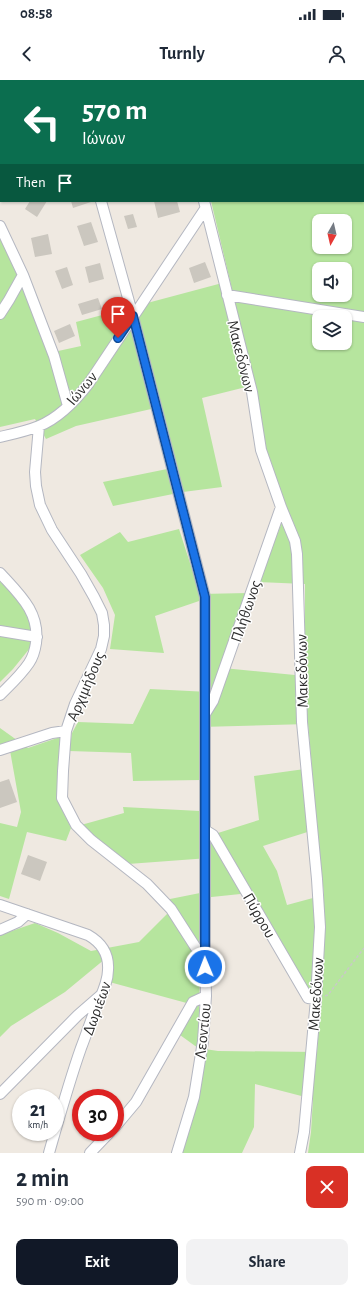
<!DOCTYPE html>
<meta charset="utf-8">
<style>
:root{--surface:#fff;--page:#f2f2f3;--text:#1f2937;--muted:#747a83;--accent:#111827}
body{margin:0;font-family:"Alegreya Sans",sans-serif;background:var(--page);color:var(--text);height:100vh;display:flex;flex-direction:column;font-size:15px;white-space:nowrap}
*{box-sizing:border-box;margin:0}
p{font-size:13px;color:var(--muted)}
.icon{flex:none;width:22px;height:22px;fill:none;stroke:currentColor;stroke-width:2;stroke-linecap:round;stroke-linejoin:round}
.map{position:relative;height:1073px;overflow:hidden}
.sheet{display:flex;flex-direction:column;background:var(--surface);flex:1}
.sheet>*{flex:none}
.banner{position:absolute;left:0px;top:0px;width:364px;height:122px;box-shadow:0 1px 3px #0004;background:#0b6e4f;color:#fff;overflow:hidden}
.needle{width:26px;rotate:188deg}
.controls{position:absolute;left:312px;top:134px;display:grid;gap:8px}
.controls a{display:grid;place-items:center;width:40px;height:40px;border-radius:8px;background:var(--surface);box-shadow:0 1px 3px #0004;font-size:20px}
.speed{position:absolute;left:12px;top:1009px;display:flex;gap:8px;font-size:20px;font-weight:700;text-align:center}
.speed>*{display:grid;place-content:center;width:52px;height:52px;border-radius:50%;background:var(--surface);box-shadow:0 1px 3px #0004;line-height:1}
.speed small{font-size:10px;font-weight:400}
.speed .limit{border:6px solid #d22;background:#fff;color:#111}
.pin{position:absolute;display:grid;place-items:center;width:34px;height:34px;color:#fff;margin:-41px -17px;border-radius:50% 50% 50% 0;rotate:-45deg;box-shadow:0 0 4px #0007}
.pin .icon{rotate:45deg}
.me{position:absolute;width:44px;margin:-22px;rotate:359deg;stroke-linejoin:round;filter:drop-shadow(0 0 3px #0008)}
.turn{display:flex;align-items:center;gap:14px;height:84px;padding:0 16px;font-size:18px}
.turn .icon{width:52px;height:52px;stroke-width:2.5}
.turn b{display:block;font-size:28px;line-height:34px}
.then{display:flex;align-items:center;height:38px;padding:0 16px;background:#0003;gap:8px;font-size:15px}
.round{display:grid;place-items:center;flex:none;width:42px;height:42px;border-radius:8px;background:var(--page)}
.headline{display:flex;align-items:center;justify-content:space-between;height:68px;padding:0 16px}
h1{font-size:24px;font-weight:700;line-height:30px}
.primary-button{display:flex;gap:8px;margin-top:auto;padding:8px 16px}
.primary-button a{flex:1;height:46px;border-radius:8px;background:var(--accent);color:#fff;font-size:16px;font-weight:700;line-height:46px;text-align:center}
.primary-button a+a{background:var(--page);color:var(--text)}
.status{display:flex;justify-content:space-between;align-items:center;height:28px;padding:0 20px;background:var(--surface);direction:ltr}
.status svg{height:11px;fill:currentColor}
header{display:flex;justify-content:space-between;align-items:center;height:52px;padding:0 16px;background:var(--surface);font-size:18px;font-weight:700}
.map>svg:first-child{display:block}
</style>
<div class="status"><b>08:58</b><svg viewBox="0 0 49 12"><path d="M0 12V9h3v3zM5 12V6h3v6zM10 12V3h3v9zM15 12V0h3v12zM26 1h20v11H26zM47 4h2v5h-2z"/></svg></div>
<header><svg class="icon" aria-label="back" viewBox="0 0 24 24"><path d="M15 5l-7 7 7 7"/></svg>Turnly<svg class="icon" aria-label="person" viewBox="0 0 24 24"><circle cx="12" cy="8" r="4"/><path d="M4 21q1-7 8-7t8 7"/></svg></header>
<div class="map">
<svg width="364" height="1073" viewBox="0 0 364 1073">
<rect width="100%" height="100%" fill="#efe9e1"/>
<!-- green -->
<path fill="#b6e59e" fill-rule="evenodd" d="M183 0H364V1073H308L311 1052 313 1019 255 1004 254 1047 242 1073H182L185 1065 175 1061 191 1015 198 968 180 955 194 925 102 900 105 879 65 912 11 946 0 957V855L35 843 58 853 91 871 139 862 173 828 165 820 210 811 209 778 128 784 101 764 81 745 124 733 123 727 200 731 203 753H218L259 740 254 696 312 688 308 644 201 647V700L133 701 131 673 69 671 72 653 78 642 133 644 150 609 209 612 211 521 202 520 155 536 164 573 110 569 115 535 103 508 80 475 120 452 128 462 179 449 200 514 248 513 223 588 305 596V504L258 502 287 430 265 372 254 305 202 318 222 407 183 412 113 426 103 402 177 387 160 327 76 346 46 359 35 339 0 347V154L24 203 49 273 81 266 76 242 226 202 251 289 211 121H363V1H184ZM319 141H345V167H319ZM319 189H345V215H319ZM319 237H345V263H319ZM317 749 324 815 287 825 277 791 263 766ZM250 813 320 934 317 972 218 971 198 968 202 818Z
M0 500 21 520 32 544 30 568 13 589 0 602Z
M0 648 28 668 60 657 64 659 61 725 71 748 66 761 27 752 9 819 0 816V743L17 747 21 732 9 665 0 667Z"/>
<!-- building -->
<path fill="#cbc7bf" d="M30 121H47L37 137 25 129Z
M71 121H91V122L73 128Z
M154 121H177L180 132 158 138Z
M133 134 137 147 128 149 124 136Z
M91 142 98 162 84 166 77 146Z
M48 154 52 174 35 177 31 158Z
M205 182 211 197 194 203 189 188Z
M100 183 104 199 89 203 85 187Z
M67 187 73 205 62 209 55 191Z
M98 218 102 229 82 235 78 224Z
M70 244 75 256 59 263 54 251Z
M9 699 17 722 0 728V702Z
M28 775 47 782 40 801 21 794Z"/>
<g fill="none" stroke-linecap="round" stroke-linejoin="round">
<!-- minor casing -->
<g stroke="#b4b7c1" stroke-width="12">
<path id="minor" d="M68 0V1
M174 0 175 1
M101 121 133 236 205 517V873L206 916 203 961 194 1017 177 1073
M204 121 252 312 261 370 281 427 295 461 297 474 302 642 317 799 320 847 316 919 304 1052 300 1073
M0 146 23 195 54 276 68 326
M227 215 364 237
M0 234 9 220 23 195
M39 346 35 392 36 406 40 425 52 450 81 494 94 517 102 533 104 545V556L101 569 75 624 66 651 63 691 62 718 76 745 91 760 147 804 171 829 196 868 205 873
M0 357C13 354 27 351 39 346 59 338 76 320 89 303L205 129
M0 493C19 514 40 532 36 563 35 570 33 577 29 583 21 595 10 605 0 615
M0 551 37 557
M205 634 213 621 281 427
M0 670 52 653 66 651
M205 750 213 755 308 918 316 919
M0 825 88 855C102 863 109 875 108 890 108 904 100 917 95 930 90 943 86 955 81 968 69 1002 59 1038 49 1073
M0 850 18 842 27 834
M0 1014 78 935 101 915
M115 1047 136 1022 193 922 206 916
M90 1073 110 1052"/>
</g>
<!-- path -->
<path stroke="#c9c9c9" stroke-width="1.5" stroke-dasharray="3 2" stroke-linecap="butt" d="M286 0V1
M363 106 364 107
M325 916 328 915 364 868"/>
<!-- minor -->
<use href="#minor" stroke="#fff" stroke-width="10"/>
</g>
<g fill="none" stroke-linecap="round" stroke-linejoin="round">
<!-- route casing -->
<g stroke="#114b97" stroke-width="10">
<path id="route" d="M118 258 133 236 205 517V887"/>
</g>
<!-- route -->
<use href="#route" stroke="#1a73e8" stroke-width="7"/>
</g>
<g text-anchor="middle" stroke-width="3" stroke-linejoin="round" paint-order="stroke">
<!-- street labels -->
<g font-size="16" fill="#2e2e2e" stroke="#fff">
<text transform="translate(242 276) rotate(76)" y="6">Μακεδόνων</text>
<text transform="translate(81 308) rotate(-50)" y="6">Ιώνων</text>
<text transform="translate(245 531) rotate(-71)" y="6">Πλήθωνος</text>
<text transform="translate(301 591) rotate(-91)" y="6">Μακεδόνων</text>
<text transform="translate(85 606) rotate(-67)" y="6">Αρχιμήδους</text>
<text transform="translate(260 835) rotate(60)" y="6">Πύρρου</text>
<text transform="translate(315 914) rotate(-86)" y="6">Μακεδόνων</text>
<text transform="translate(96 928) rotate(-70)" y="6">Δωριέων</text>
<text transform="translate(202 951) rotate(-84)" y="6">Λεοντίου</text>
</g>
</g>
</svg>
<div class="controls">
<a><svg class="needle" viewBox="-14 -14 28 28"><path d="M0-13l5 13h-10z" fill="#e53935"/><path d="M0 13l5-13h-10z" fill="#747a83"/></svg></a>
<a><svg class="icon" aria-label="sound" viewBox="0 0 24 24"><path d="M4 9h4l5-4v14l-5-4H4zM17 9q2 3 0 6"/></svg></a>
<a><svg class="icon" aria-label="layers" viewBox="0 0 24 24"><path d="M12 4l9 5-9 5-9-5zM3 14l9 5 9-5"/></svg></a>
</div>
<div class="speed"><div>21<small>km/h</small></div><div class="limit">30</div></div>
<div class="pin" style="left:118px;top:258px;background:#d93025"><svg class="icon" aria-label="arrive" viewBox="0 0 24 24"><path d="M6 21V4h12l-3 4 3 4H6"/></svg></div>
<svg class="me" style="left:205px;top:887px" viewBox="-20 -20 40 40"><circle r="17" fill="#1a73e8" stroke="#fff" stroke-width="3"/><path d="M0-11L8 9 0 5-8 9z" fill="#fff"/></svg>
<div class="banner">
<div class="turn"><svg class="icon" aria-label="left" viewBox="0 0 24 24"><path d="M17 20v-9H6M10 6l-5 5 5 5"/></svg><div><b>570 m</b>Ιώνων</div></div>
<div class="then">Then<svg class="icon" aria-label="arrive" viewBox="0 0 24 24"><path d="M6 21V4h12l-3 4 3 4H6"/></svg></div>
</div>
</div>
<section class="sheet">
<div class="headline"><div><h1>2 min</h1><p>590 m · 09:00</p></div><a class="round" style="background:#d93025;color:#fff"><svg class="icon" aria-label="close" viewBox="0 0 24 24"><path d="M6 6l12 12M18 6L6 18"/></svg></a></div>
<div class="primary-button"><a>Exit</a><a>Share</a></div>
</section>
